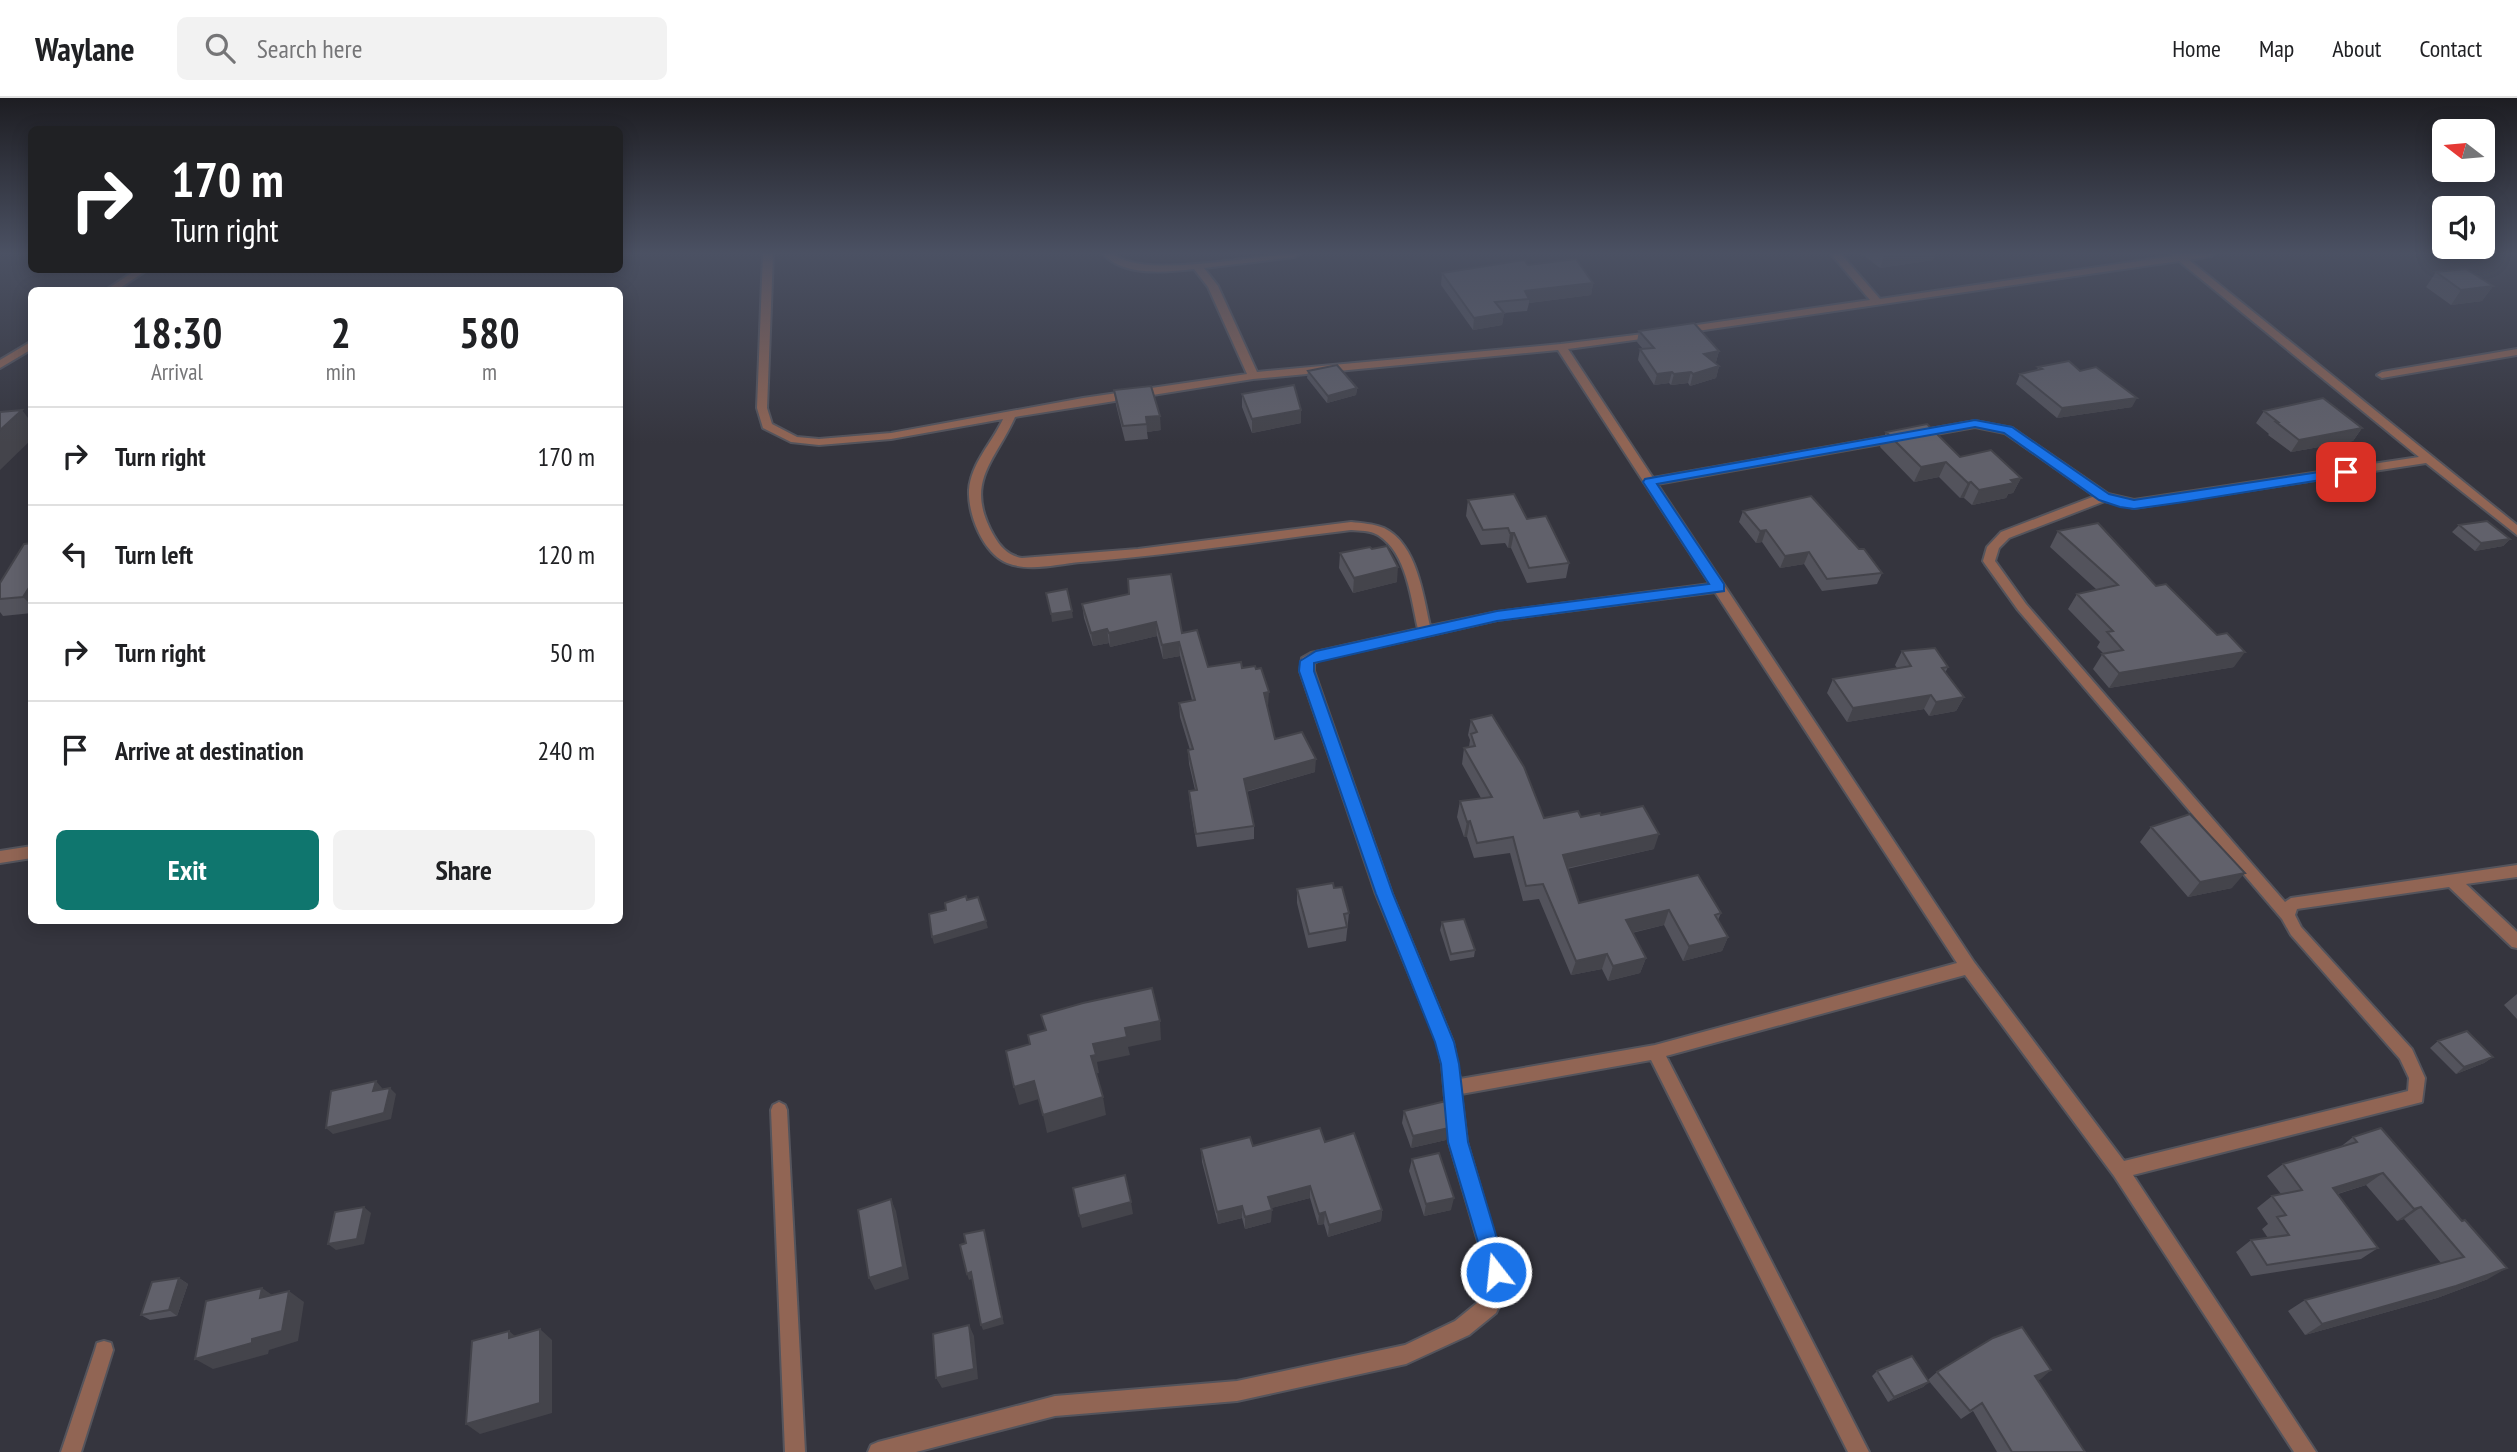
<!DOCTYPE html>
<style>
:root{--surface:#fff;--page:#f2f2f2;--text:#202124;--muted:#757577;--line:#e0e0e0;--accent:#0f766e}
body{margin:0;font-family:"PT Sans Narrow",sans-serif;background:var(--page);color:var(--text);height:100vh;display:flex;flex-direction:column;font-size:26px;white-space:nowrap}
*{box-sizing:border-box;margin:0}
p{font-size:23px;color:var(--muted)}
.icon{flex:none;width:38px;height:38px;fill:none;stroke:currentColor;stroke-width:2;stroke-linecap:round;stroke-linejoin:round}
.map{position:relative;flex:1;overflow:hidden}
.sheet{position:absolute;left:28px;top:189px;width:595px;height:637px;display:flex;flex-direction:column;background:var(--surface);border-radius:10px;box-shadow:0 4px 18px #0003}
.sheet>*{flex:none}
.hud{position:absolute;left:28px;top:28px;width:595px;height:147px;border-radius:10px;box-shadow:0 4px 18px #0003;background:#202124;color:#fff;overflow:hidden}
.needle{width:46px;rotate:286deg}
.controls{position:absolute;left:2432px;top:21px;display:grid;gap:14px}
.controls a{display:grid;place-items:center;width:63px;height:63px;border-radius:10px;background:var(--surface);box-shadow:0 4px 18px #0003;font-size:35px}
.pin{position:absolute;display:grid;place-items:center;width:60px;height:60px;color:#fff;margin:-30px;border-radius:14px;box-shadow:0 4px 10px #0006}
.me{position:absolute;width:77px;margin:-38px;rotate:344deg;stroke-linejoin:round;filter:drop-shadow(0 0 5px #0008)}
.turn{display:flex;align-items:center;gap:24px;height:147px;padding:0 28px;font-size:32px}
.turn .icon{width:91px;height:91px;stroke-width:2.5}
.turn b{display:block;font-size:49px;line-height:60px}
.eta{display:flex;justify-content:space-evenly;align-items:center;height:119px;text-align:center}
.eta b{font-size:42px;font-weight:700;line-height:49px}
.button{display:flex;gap:14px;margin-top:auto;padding:14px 28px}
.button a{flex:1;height:80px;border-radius:10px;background:var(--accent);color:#fff;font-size:28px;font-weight:700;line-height:80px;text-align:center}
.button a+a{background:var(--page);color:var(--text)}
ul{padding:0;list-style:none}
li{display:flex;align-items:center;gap:21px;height:98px;padding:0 28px;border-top:2px solid var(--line)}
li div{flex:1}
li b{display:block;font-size:26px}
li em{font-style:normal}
header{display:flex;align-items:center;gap:42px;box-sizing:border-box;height:98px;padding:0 35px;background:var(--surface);border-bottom:2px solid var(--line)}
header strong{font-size:33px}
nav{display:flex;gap:38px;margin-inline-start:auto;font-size:24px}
.search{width:490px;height:63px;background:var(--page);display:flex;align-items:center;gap:18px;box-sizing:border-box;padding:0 24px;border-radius:10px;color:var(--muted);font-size:26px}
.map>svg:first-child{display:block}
</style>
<header>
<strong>Waylane</strong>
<div class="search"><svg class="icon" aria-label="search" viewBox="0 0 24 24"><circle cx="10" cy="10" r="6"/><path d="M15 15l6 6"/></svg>Search here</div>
<nav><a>Home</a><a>Map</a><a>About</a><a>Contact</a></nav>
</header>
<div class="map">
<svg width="2517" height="1354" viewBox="0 0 2517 1354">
<rect width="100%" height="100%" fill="#35353e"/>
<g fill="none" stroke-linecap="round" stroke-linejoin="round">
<!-- minor casing -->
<g stroke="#54545c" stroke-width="4">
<path id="minor" d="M763 156H773L767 310 772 326 797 339 819 341 891 335 1083 300 1247 276 1208 189 1194 171C1166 174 1125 179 1103 156H1113C1146 182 1255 156 1299 156L1294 159 1204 170 1218 188 1257 274 1561 246 1660 234V238L1656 239 1568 251 1653 380 1975 323 2012 330 2108 396 2134 402 2419 359 2179 163 1683 235 1678 232 1683 229 1870 202 1831 156H1841L1880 201 2173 158 2171 156H2213L2211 158 2189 162 2517 427V437L2426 365 2134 410 2105 403 2009 440 1999 450 1995 463 2026 506 2285 804 2291 800 2517 767V779L2466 786 2517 834V850L2512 849 2449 789 2297 811 2295 817 2301 829 2412 951 2425 980 2422 1004 2133 1077 2316 1354H2294L2114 1078 1965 877 1666 958 1869 1354H1848L1651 962 1461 996 1467 1044 1505 1174 1506 1193 1496 1215 1469 1237 1406 1266 1237 1303 1055 1318 916 1354H868L871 1347 878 1344 1055 1298 1237 1283 1405 1247 1455 1223 1482 1201 1488 1192 1487 1174 1449 1044 1442 966 1437 944 1376 796 1300 573 1302 560 1311 555 1418 531C1411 501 1407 455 1378 437 1370 432 1360 433 1351 432 1261 443 1171 457 1081 464 1058 466 1029 474 1007 465 983 455 968 417 969 392 971 365 992 345 1003 321L891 341 819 347 791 344 763 330 757 310ZM1558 252 1710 486 1497 514 1430 528C1423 497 1417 446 1384 430 1374 426 1362 425 1351 424L1138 451 1022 460C1009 458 1000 449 994 438 963 384 995 364 1015 319L1253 281ZM1975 329 2005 335 2095 398 2001 434 1987 449 1983 463 1985 466 2018 512 2282 821 2291 837 2400 961 2409 980 2408 993 2124 1063 1974 864 1657 386ZM1715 494 1957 865 1655 947 1460 981 1453 944 1392 796 1314 573V565L1320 562 1497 522Z
M136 172H147L117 192H106Z
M32 243V251L0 270V262Z
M2517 251V257L2382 280 2377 277 2382 274Z
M32 748V760L0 765V753Z
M779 1004 785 1007 787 1012 805 1354H785L771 1012 773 1007Z
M104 1243 111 1245 113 1252 81 1354H61L95 1252 97 1245Z"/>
</g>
<!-- minor -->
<use href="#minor" fill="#916554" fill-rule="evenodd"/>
</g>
<!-- wall -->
<path fill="#53535c" d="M1862 156H1935L1933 162 1880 170Z
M1528 167 1593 185 1591 197 1529 205 1527 213 1504 215 1502 227 1473 232 1441 187 1442 175Z
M2436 174 2493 188 2482 203 2451 207 2426 189Z
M1639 233 1719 253 1716 264 1714 265 1719 268 1716 280 1690 288 1688 285 1671 287 1669 285 1654 287 1638 262 1640 251H1643L1637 244Z
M2038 269 2080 273 2132 309 2057 320 2016 286 2020 276 2037 273Z
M1308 273 1357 290 1356 297 1327 305 1307 280Z
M1114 292 1161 332 1147 334 1148 341 1125 343 1116 307Z
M1242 296 1301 325 1252 335 1242 309Z
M2264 313 2362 330 2353 343 2291 354 2268 337 2269 336 2256 325Z
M1886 334 1960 359 2021 380 2013 395 2008 396 2006 400 1972 407 1964 400H1960L1939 379 1914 384 1880 349Z
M1468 402 1527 421 1569 465 1566 480 1527 485 1511 450H1508L1505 445 1481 447 1466 418Z
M1743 413 1859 451 1882 475 1877 486 1822 493 1804 466 1780 470 1762 444 1756 445 1739 424Z
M2459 427 2510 441 2503 448 2475 453 2452 434Z
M2058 433 2234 569 2109 590 2093 571 2103 555 2097 549 2100 544 2068 511 2077 496 2097 492 2050 449Z
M32 445V515L3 518 0 514V485Z
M1340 455 1397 484 1353 495 1339 470Z
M1082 506 1182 535 1208 569 1242 570 1268 608H1267L1275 641 1315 674 1246 694 1254 728V741L1197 749 1190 707 1189 693 1195 692 1189 666 1188 652H1190L1180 619 1179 605 1192 602 1180 558 1163 561 1157 538 1110 549 1109 545 1093 548 1084 520Z
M1902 553 1948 569 1945 575 1964 599 1956 613 1929 618 1924 611 1847 624 1827 595 1833 581 1897 570 1895 567Z
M1471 622 1544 720 1581 719 1601 717 1654 751 1567 771 1579 805 1721 815 1718 822 1728 839 1722 853 1683 863 1664 827 1632 835 1646 860 1640 875 1608 883 1602 871 1571 877 1539 801 1523 803 1510 755 1474 760 1467 739H1464L1457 719 1460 703 1481 700 1462 666 1464 650 1469 649 1470 642 1468 637Z
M2151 729 2232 790 2188 799 2140 744Z
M1334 790 1349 815 1346 843 1308 850 1297 805V791Z
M1442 824 1475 852 1474 859 1450 863 1440 832Z
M2517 896V921L2504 907Z
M2438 943 2493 959 2484 965 2456 976 2430 950Z
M1404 1013 1446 1042 1411 1050 1402 1025Z
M2381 1030 2488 1181 2437 1200 2305 1237 2288 1213 2305 1202 2441 1165 2404 1121 2397 1123 2366 1087 2338 1096 2378 1150 2361 1161 2251 1178 2236 1154 2251 1142 2268 1140 2262 1131 2268 1126 2257 1110 2272 1098 2281 1096 2267 1078 2283 1066 2339 1050 2353 1039Z
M1325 1044 1382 1112 1381 1123 1328 1139 1324 1126 1318 1127 1310 1100 1271 1110V1124L1245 1131 1242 1120 1218 1126 1202 1064 1201 1051Z
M1412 1061 1451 1112 1424 1118 1409 1073Z
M179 1180 188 1186 177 1218 150 1222 141 1217Z
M1877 1273 1929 1284 1923 1289 1888 1304 1872 1278Z
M1937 1274 2041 1281 2037 1282 2085 1354H1997L1973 1313 1961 1321 1928 1282Z"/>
<!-- shaded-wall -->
<path fill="#44444b" d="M1897 156H1935L1933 162 1880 170 1884 158Z
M1593 185 1591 197 1529 205V201L1525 193Z
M2493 188 2482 203 2451 207 2461 192Z
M1504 215 1502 227 1473 232 1474 220Z
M1719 253 1716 264 1701 267 1704 256Z
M1719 268 1716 280 1690 288 1693 276Z
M1672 274 1669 285 1654 287 1657 276Z
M1691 274 1688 285 1671 287 1674 276Z
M1357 290 1356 297 1327 305 1328 298Z
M2137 300 2132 309 2057 320 2062 310Z
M22 312 32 325V341L0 372V332Z
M1301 312V325L1252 335V321Z
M1160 318 1161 332 1147 334 1146 319Z
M2362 330 2353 343 2291 354 2299 342Z
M1946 364 1939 379 1914 384 1921 369Z
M2021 380 2013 395 2008 396 2006 400 1972 407 1979 392Z
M1971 384 1964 400H1960L1968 385Z
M1766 432 1762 444 1756 445 1760 433Z
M1510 435H1514L1511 450H1508Z
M2510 441 2503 448 2475 453 2481 445Z
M1809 454 1804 466 1780 470 1785 458Z
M1398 469 1397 484 1353 495 1354 480Z
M32 485V508L23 499Z
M1072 513 1073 520 1052 524 1051 516Z
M1156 524 1157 538 1110 549 1109 535Z
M1107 531 1109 545 1093 548 1091 535Z
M1179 544 1180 558 1163 561 1162 547Z
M2245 554 2234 569 2109 590 2119 575Z
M1269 594 1268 608 1264 609V595Z
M1931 597 1924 611 1847 624 1853 610Z
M1964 599 1956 613 1929 618 1936 604Z
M1316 661 1315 674 1244 694V681Z
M1470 723 1467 739H1464L1467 724Z
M1659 736 1654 751 1558 772 1563 757Z
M2245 775 2232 790 2188 799 2200 784Z
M1669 812 1664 827 1621 837 1626 822Z
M986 823 988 830 934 846 932 839Z
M1728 839 1722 853 1683 863 1689 848Z
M1607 856 1602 871 1571 877 1576 863Z
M1646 860 1640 875 1608 883 1613 868Z
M1160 923 1161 942 1128 949 1130 957 1097 964 1099 975 1094 976 1091 958 1093 946 1125 930Z
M2493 959 2484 965 2456 976 2464 969Z
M376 983 382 990 380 1000 373 993Z
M1034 983 1039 1001 1019 1007 1014 989Z
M390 990 396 996 391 1021 333 1036 326 1030Z
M1103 999 1106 1017 1047 1035 1043 1017Z
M1449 1030 1446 1042 1411 1050 1413 1038Z
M2383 1075 2366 1087 2317 1102 2333 1090Z
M1310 1088V1100L1268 1111V1099Z
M1454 1100 1451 1112 1424 1118 1426 1106Z
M891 1101 896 1113 909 1181 875 1192 869 1180Z
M1131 1104 1133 1116 1082 1130 1079 1118Z
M1242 1108V1120L1218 1126 1217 1114Z
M364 1109 371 1115 364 1146 336 1152 328 1146Z
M2421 1109 2404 1121 2397 1123 2414 1111Z
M1272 1112 1271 1124 1245 1131V1119Z
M1382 1112 1381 1123 1328 1139 1329 1127Z
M1325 1114 1324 1126 1318 1127 1319 1116Z
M984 1132 1004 1226 983 1232 981 1227Z
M2507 1170 2488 1181 2437 1200 2305 1237 2322 1226Z
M971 1174 974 1180 969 1182 967 1176Z
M179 1180 188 1186 177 1218 169 1212Z
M262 1190 278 1201 260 1200Z
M289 1193 304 1204 298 1243 269 1252 268 1256 213 1271 195 1261 252 1241Z
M969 1227 974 1238 978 1281 942 1290 936 1280Z
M540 1231 552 1242V1315L480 1336 466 1326Z
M509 1233 521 1243 509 1240Z
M2051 1272 2041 1281 2025 1287 2035 1278Z
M1929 1284 1923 1289 1888 1304 1894 1299Z"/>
<!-- building -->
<path fill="#61616b" stroke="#44444b" stroke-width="2" d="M1576 161 1593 185 1525 193 1529 201 1495 204 1504 215 1474 220 1442 175 1524 162 1528 167Z
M2466 171 2493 188 2461 192 2436 174Z
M1694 225 1719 253 1704 256 1719 268 1693 276 1691 274 1674 276 1672 274 1657 276 1640 251 1654 250 1639 233Z
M2069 263 2080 273 2096 269 2137 300 2062 310 2020 276 2042 271 2038 269Z
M1337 267 1357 290 1328 298 1308 273Z
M1294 287 1301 312 1252 321 1242 296Z
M1151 288 1160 318 1146 319 1147 326 1123 328 1114 292Z
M2323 300 2362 330 2299 342 2276 324H2278L2264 313Z
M22 312 0 332V314Z
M1927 326 1960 359 1991 352 2021 380 2011 382 2014 385 1979 392 1971 384 1968 385 1946 364 1921 369 1886 334Z
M1514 396 1527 421 1546 418 1569 465 1529 470 1514 435H1510L1508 430 1483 432 1468 402Z
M1811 398 1859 451H1864L1882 475 1827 481 1809 454 1785 458 1766 432 1760 433 1743 413Z
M2487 423 2510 441 2481 445 2459 427Z
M2098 425 2156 488 2166 486 2217 537 2227 535 2245 554 2119 575 2102 556 2123 552 2107 534 2113 533 2077 496 2118 487 2058 433Z
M32 445V485L23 499 0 501V485L24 446Z
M1387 448 1398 469 1354 480 1340 455 1370 449 1372 451Z
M1171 476 1182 535 1197 532 1208 569 1241 564 1242 570 1255 568 1256 571 1261 570 1269 594 1264 595 1275 641 1302 634 1316 661 1244 681 1254 728 1196 736 1189 693 1197 692 1188 652 1193 651 1179 605 1195 602 1179 544 1162 547 1156 524 1109 535 1107 531 1091 535 1082 506 1129 496 1128 481Z
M1067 491 1072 513 1051 516 1046 495Z
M1935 550 1948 569 1942 570 1964 599 1936 604 1931 597 1853 610 1833 581 1911 568 1902 553Z
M1492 617 1524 669 1544 720 1578 713 1581 719 1600 715 1601 717 1643 708 1659 736 1563 757 1579 805 1698 777 1721 815 1715 817 1728 839 1689 848 1669 812 1626 822 1646 860 1613 868 1607 856 1576 863 1543 786 1526 788 1513 739 1477 745 1470 723 1467 724 1460 703 1492 699 1464 650 1475 648 1471 636 1477 634 1471 622Z
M2190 716 2245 775 2200 784 2151 729Z
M1333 785 1334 790 1342 789 1349 815 1344 816 1347 829 1309 836 1297 791Z
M966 798 967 802 978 799 986 823 932 839 929 816 946 812 945 805Z
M1464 821 1475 852 1451 856 1442 824Z
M1152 890 1160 923 1125 930 1127 939 1093 946 1096 957 1091 958 1103 999 1043 1017 1034 983 1014 989 1006 953 1030 946 1028 937 1046 932 1041 917 1083 905Z
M2467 933 2493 959 2464 969 2438 943Z
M376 983 373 993 390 990 384 1015 326 1030 331 993Z
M1446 1003 1449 1030 1413 1038 1404 1013Z
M1320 1030 1325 1044 1354 1035 1382 1112 1329 1127 1325 1114 1319 1116 1310 1088 1268 1099 1272 1112 1245 1119 1242 1108 1217 1114 1201 1051 1250 1039 1253 1048Z
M2381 1030 2462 1123 2465 1122 2507 1170 2456 1188 2322 1226 2305 1202 2464 1159 2421 1109 2414 1111 2383 1075 2333 1090 2378 1150 2267 1167 2251 1142 2289 1137 2277 1119 2286 1117 2272 1098 2302 1092 2283 1066 2357 1044 2353 1039Z
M1439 1055 1454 1100 1426 1106 1412 1061Z
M1125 1077 1131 1104 1079 1118 1073 1090Z
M891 1101 903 1169 869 1180 858 1112Z
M364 1109 357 1141 328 1146 335 1114Z
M984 1132 1002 1220 981 1227 971 1174 967 1176 960 1147 966 1145 964 1136Z
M179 1180 169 1212 141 1217 152 1184Z
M262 1190 260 1200 289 1193 282 1233 252 1241V1245L195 1261 206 1203Z
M969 1227 974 1271 936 1280 933 1236Z
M2022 1229 2051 1272 2035 1278 2085 1354H2012L1982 1305 1970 1313 1937 1274 1993 1240Z
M540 1231V1305L466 1326 472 1243 509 1233V1240Z
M1912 1258 1929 1284 1894 1299 1877 1273Z"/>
<!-- sky -->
<linearGradient id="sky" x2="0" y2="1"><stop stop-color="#1d1d22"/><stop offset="0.45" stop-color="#4b5163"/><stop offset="1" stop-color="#4b5163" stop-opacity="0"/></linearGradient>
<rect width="2517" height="345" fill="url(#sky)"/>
<!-- route -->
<path fill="#1a73e8" stroke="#114b97" stroke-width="2" d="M1975 322 2012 329 2109 396 2134 402 2346 370 2353 374 2346 378 2184 404 2134 411 2120 409 2099 402 2004 335 1975 329 1657 386 1724 486V493L1497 523 1314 565V573L1393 796 1454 944 1459 966 1468 1044 1507 1174 1504 1181 1496 1184 1489 1181 1448 1044 1441 966 1435 944 1376 796 1299 573 1300 563 1316 553 1497 513 1709 486 1643 384 1645 381Z"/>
</svg>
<div class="controls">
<a><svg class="needle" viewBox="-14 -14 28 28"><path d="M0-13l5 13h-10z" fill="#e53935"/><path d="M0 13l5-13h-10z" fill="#757577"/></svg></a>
<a><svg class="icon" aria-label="sound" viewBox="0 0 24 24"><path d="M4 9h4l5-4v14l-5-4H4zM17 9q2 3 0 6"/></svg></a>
</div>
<div class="pin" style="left:2346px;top:374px;background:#d93025"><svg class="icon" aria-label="arrive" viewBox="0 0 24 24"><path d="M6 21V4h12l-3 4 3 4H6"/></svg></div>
<svg class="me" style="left:1496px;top:1174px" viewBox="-20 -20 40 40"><circle r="17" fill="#1a73e8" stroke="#fff" stroke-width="3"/><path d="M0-11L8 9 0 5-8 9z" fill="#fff"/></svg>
<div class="hud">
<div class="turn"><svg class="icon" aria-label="right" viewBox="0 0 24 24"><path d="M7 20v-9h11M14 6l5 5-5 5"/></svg><div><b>170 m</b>Turn right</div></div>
</div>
<section class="sheet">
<div class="eta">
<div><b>18:30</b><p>Arrival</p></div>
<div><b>2</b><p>min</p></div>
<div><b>580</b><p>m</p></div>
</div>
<ul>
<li><svg class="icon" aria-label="right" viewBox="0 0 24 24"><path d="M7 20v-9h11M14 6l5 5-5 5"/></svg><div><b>Turn right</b></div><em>170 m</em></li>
<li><svg class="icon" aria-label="left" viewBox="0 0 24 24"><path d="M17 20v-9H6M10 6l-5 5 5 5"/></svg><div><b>Turn left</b></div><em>120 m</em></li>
<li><svg class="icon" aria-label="right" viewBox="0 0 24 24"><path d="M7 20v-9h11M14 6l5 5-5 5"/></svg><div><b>Turn right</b></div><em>50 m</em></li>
<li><svg class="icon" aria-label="arrive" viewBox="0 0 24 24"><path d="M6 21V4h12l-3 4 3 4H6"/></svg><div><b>Arrive at destination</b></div><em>240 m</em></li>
</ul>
<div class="button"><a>Exit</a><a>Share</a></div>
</section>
</div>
